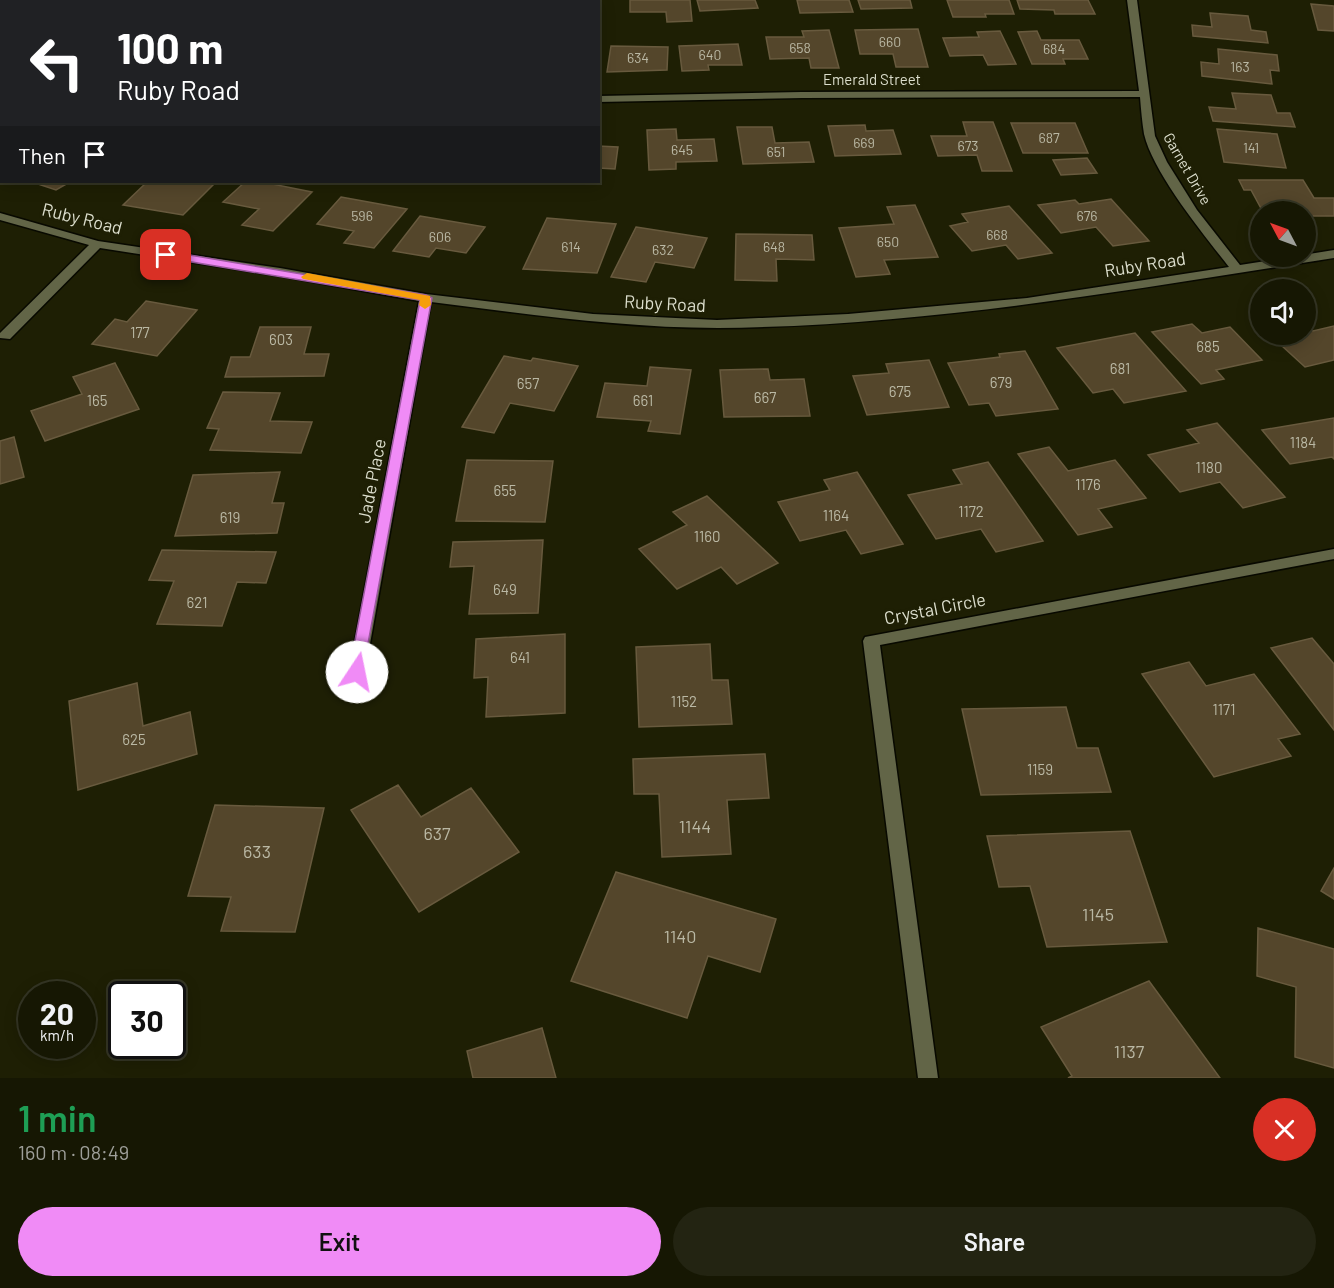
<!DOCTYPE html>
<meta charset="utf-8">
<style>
:root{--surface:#161703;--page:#232412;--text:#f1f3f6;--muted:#9e9f9a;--line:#353625;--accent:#f08bf6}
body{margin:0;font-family:Barlow,sans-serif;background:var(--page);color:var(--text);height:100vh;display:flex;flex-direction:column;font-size:22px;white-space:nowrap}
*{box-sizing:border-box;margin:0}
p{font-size:20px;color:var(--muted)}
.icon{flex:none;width:33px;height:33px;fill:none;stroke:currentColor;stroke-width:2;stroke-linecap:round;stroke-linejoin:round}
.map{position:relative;height:1078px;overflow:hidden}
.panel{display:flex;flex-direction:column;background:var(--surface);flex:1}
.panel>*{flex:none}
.hud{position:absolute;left:0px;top:0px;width:600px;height:183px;box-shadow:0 3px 15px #0003,0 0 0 2px var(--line);background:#202124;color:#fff;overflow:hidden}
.needle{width:39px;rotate:311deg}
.controls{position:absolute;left:1250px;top:201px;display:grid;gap:12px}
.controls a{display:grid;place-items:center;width:66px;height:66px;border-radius:50%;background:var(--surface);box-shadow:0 3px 15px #0003,0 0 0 2px var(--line);font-size:30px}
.speed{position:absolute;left:18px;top:981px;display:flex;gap:12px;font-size:30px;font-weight:700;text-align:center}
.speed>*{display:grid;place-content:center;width:78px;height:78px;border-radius:50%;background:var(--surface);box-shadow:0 3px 15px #0003,0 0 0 2px var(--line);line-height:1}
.speed small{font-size:15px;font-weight:400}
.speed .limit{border:3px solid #111;border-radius:9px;background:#fff;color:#111}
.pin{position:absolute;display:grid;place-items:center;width:51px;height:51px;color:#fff;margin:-26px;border-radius:12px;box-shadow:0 3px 9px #0006}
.me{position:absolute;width:66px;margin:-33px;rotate:11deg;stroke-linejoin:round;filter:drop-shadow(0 0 4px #0008)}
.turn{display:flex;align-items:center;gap:21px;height:126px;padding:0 18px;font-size:27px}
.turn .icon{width:78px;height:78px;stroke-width:2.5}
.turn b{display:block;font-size:42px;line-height:51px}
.then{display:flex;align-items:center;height:57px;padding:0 18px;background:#0003;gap:12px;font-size:22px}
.round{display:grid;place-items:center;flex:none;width:63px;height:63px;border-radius:32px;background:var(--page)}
.headline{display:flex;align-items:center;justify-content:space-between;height:102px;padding:0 18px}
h1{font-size:36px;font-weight:600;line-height:45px;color:#1e9e55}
.action{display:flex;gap:12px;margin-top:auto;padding:12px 18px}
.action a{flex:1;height:69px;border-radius:36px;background:var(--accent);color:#111;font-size:24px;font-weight:600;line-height:69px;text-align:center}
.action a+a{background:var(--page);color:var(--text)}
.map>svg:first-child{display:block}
</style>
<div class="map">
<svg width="1334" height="1078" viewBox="0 0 1334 1078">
<rect width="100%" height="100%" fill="#1e1f04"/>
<!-- building -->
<path fill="#54462b" stroke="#685a3e" stroke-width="1.5" d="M135 0H204L132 2Z
M475 0H528L474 2Z
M630 0H690L692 21 667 22 666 12H630Z
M697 0H755L758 8 700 11Z
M797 0H849L853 12 800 13Z
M858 0H910L912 8 861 9Z
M947 0H1009L1014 14H985L986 17H953Z
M1017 0H1088L1095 14H1055L1054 10 1020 9Z
M1311 4 1334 6V31L1318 30Z
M1210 13 1248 16 1251 30 1266 32 1268 43 1193 36 1192 25 1212 27Z
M918 29 928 67H896L893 54H860L855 30Z
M829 30 839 68H811L809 58 770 59 766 37H804L802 31Z
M1000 31 1016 64 988 65 983 55 950 56 943 38 979 37 977 32Z
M1037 31 1041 40H1079L1088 59H1063L1065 64H1032L1018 32Z
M738 44 742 65H708L709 70 682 71 679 46Z
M611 46 668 47 667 70 607 72Z
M1218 49 1277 55 1279 71 1270 70 1272 84 1202 76 1201 62 1219 64Z
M1232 93 1271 95 1277 113H1290L1295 127 1213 121 1209 107 1236 109Z
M963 122H993L1012 171H982L977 155 938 156 931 136H967Z
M1011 123H1075L1088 153H1023Z
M865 125 866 131 893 130 901 154 835 156 828 126Z
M737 127H772L775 143 809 142 814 162 743 164Z
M676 129 677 140 714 139 717 161 676 162V169L649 170 647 130Z
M1217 129 1277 134 1286 168 1224 162Z
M598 146 618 147 615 169 598 168Z
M1087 158 1097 173 1061 175 1053 160Z
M1239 180H1303L1314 198H1334V216H1305V212H1263L1251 190H1244Z
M32 182H70L56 190Z
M147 182H216L183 215 123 205Z
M245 182H276L272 184 312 192 273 231 242 225 259 209 223 202Z
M341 197 407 209 374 248 344 243 354 231 317 224Z
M1111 199 1149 241 1113 246 1096 227 1061 233 1038 205 1075 200 1079 204Z
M915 205 938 257 884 260 890 274 856 277 839 228 894 224 887 207Z
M1009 206 1052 253 1018 259 1006 245 972 251 950 226 968 222 962 214Z
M420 216 485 227 466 253 436 248 429 257 393 251Z
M547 218 616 224 597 273 523 269Z
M636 227 707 238 694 268 655 262 646 282 611 277Z
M736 234 812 235 814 260 776 259 777 281 735 280Z
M146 301 197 310 157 356 92 344 115 319 127 322Z
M1192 324 1202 333 1230 327 1262 360 1216 370 1224 379 1201 384 1152 332Z
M1305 324 1313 331 1334 326V360L1305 367 1269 334H1305Z
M260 327H311L304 354H329L324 376 225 377 231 357H250Z
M1135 333 1186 391 1124 403 1113 389 1093 393 1057 348Z
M1025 351 1058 409 996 416 989 403 969 405 948 363 1000 357 999 354Z
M504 356 531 361 533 358 578 366 554 411 510 403 494 433 462 427Z
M929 360 949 407 867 415 853 376 889 373 886 364Z
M115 363 139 409 45 441 31 411 82 394 73 377Z
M650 367 691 370 680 434 648 431 651 421 597 417 605 383 647 386Z
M768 369 770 380 804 379 810 416 724 417 720 370Z
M223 392 280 393 270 421 312 422 301 453 210 450 219 429 207 428Z
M1334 418V459L1332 457 1290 464 1262 430Z
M1217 423 1285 497 1243 508 1220 482 1180 492 1148 455 1199 443 1187 430Z
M14 437 24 477 0 484V441Z
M1049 447 1068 471 1115 460 1146 498 1098 509 1112 527 1078 535 1018 454Z
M467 460 553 461 545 522 456 521Z
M988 462 1043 541 996 552 981 529 936 539 908 495 962 484 953 470Z
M280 472 272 503H284L277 533 175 536 193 475Z
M857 472 903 544 861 554 846 530 800 541 778 502 830 490 824 480Z
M707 496 778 563 737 584 721 567 677 589 639 549 687 525 673 512Z
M543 540 538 613 469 614 474 566 450 567 453 542Z
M162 550 276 552 266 583 237 582 222 626 157 624 174 581 149 580Z
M565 634V713L486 717 488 677 474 678 476 639Z
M1312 638 1334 664V730L1271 648Z
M710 644 712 680H728L732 724 639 727 636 647Z
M1189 662 1206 686 1254 674 1300 734 1278 739 1291 756 1214 777 1142 674Z
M137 683 143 726 190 712 197 754 78 790 69 701Z
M1066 707 1077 748H1098L1111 792 981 795 962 709Z
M765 754 769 798 727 800 731 854 662 857 659 794H634L633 759Z
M398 785 421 817 471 788 519 852 419 912 351 810Z
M215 805 324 808 295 932 221 931 231 897 188 896Z
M1130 831 1167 942 1047 947 1030 886 999 887 987 836Z
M1334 868V899L1321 891Z
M616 872 776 919 760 972 708 956 687 1018 571 981Z
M1258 928 1334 949V1068L1295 1057 1296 987 1257 976Z
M1149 981 1220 1078H1068L1072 1076 1041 1027Z
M542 1028 556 1078H473L467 1051Z"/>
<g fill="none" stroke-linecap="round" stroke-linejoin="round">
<!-- minor casing -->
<g stroke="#080900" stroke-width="3">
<path id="minor" d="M1127 0H1137L1155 136 1167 162 1197 210 1240 265 1334 250V258C1130 290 925 326 718 328 622 328 526 314 431 302L365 672 363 677 357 678 351 677 349 672 419 301 280 276 100 248 10 339 0 338V333L89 245 0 220V213L98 241 280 268 426 294 593 314 717 320 848 314 1027 298 1229 267C1204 235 1153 173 1144 134 1142 122 1141 109 1140 97L802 98 598 102V96L802 92 1139 91Z
M2 24V30L0 31V25Z
M1334 549V559L880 645 938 1078H918L863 641 865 637Z"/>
</g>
<!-- minor -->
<use href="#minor" fill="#626547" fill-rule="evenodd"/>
</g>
<!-- route -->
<path fill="#f08bf6" stroke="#9c5aa0" stroke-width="1.5" d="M166 251 426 295 432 298 362 676H351L349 672 420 300 162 257V252Z"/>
<!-- slow -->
<path fill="#f59e0b" d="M307 273 430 296 431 305 425 309 419 305 420 300 303 279 301 277Z"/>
<g text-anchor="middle" stroke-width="6" stroke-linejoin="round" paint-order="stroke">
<!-- far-number labels -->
<g font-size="14" fill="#bab8a4">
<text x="890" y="47">660</text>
<text x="800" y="53">658</text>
<text x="1054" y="54">684</text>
<text x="710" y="60">640</text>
<text x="638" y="63">634</text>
<text x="1240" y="72">163</text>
<text x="1049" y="143">687</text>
<text x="864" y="148">669</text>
<text x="968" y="151">673</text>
<text x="1251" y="153">141</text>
<text x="682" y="155">645</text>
<text x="776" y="157">651</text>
<text x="362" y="221">596</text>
<text x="1087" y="221">676</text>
<text x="997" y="240">668</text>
<text x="440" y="242">606</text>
<text x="888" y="247">650</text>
<text x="571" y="252">614</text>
<text x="774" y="252">648</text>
<text x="663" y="255">632</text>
</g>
<!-- far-street labels -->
<g font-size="15" fill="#dcdecd" stroke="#1e1f04">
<text x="872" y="85">Emerald Street</text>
<text transform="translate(1187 169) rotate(60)" y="5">Garnet Drive</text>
</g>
<!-- number labels -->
<g font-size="15" fill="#bab8a4">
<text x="140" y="338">177</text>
<text x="281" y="345">603</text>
<text x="1208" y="352">685</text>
<text x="1120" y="374">681</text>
<text x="1001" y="388">679</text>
<text x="528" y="389">657</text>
<text x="900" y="397">675</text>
<text x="765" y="403">667</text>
<text x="97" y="406">165</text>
<text x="643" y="406">661</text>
<text x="1303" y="448">1184</text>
<text x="1209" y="473">1180</text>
<text x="1088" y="490">1176</text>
<text x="505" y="496">655</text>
<text x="971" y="517">1172</text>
<text x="836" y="521">1164</text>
<text x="230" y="523">619</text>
<text x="707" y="542">1160</text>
<text x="505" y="595">649</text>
<text x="197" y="608">621</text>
<text x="520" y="663">641</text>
<text x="684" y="707">1152</text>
<text x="1224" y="715">1171</text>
<text x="134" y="745">625</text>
<text x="1040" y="775">1159</text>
</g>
<!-- street labels -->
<g font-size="18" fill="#dcdecd" stroke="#1e1f04">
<text transform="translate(82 219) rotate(14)" y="6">Ruby Road</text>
<text transform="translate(1145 265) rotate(-9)" y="6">Ruby Road</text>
<text transform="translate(665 304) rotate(3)" y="6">Ruby Road</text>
<text transform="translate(372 481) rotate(-79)" y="6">Jade Place</text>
<text transform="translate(935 609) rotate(-11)" y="6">Crystal Circle</text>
</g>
<!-- near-number labels -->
<g font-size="18" fill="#bab8a4">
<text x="695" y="833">1144</text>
<text x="437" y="840">637</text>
<text x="257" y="858">633</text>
<text x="1098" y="921">1145</text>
<text x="680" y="943">1140</text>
<text x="1129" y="1058">1137</text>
</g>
</g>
</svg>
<div class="controls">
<a><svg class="needle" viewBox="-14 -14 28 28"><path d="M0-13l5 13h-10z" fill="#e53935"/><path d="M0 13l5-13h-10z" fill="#9e9f9a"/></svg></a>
<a><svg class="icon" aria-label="sound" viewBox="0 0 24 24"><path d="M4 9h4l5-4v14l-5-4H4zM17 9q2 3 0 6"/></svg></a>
</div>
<div class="speed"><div>20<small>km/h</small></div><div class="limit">30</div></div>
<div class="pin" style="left:166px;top:255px;background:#d93025"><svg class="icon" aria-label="arrive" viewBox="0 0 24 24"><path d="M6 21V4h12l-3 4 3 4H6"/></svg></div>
<svg class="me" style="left:357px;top:672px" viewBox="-20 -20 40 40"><circle r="19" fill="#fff"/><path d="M0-13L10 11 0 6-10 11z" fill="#f08bf6"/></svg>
<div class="hud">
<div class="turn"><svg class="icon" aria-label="left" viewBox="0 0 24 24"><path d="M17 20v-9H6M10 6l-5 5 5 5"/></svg><div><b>100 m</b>Ruby Road</div></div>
<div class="then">Then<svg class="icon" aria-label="arrive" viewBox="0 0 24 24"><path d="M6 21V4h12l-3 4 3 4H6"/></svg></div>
</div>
</div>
<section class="panel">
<div class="headline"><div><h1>1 min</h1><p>160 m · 08:49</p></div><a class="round" style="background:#d93025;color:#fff"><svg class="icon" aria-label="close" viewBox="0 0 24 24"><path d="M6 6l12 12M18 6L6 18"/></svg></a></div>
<div class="action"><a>Exit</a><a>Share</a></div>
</section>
